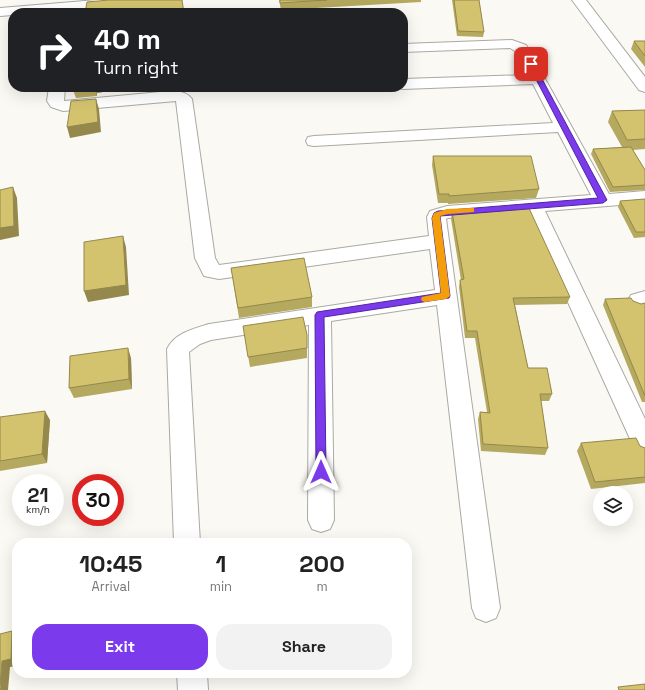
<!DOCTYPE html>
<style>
:root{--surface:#fff;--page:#f2f2f2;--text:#222;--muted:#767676;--accent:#7c3aed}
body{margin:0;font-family:"Space Grotesk",sans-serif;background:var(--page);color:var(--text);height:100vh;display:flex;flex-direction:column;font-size:15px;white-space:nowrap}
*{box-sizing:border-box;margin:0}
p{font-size:13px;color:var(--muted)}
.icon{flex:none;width:22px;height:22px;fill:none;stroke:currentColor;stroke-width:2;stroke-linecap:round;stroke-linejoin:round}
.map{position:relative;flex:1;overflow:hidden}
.sheet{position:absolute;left:12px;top:538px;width:400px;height:140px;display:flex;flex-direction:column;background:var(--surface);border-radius:16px;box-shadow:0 4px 16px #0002}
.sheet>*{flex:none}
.guide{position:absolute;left:8px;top:8px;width:400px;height:84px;border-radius:16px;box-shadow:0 4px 16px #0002;background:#202124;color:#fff;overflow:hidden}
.controls{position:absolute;left:593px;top:486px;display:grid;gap:8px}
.controls a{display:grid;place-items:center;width:40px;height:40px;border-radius:50%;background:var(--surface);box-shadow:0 4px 16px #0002;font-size:20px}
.speed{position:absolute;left:12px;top:474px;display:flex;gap:8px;font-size:20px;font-weight:700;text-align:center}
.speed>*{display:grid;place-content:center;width:52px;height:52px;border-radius:50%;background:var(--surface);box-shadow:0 4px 16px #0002;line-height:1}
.speed small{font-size:10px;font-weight:400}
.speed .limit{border:6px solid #d22;background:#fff;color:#111}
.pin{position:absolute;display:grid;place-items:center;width:34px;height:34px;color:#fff;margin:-17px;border-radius:8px;box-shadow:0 2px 6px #0006}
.me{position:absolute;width:44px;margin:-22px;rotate:0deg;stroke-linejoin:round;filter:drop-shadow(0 0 3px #0008)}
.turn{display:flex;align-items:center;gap:14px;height:84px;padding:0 20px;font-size:18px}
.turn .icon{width:52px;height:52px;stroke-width:2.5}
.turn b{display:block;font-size:28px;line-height:34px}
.eta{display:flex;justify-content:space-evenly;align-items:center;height:68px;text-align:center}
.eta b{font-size:24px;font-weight:700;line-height:28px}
.primary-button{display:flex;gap:8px;margin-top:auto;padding:8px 20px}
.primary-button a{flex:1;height:46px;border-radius:16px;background:var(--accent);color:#fff;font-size:16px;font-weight:700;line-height:46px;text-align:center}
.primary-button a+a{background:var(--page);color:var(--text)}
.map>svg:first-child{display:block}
</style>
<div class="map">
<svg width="645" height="690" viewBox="0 0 645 690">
<rect width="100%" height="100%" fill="#faf9f3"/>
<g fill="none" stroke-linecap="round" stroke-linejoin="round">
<!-- minor casing -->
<g stroke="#aaa9a3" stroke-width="2">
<path id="minor" d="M97 0H153L151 3 146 4 38 13H13V15L0 16V8Z
M572 0H586L645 77V92L639 90Z
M512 40 526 45 528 48 609 194 645 191V203L545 211 645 419V456L636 452 527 212 448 218 446 219 500 608 496 618 486 622 476 618 472 608 437 305 331 321 334 520 330 529 321 532 312 529 308 520 309 325 211 340 200 344 189 352 200 543H174L167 349C175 333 193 329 209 324L435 290 430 249 219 279 204 276 195 258 176 101 63 111 51 107 47 101 49 87H65L64 101 171 91C179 91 187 92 192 99L215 258 219 265 429 236 427 217 430 211 447 206 591 195 558 132 314 146 308 145 306 141 308 137 314 136 553 123 533 84 403 89 397 87H403V79L528 75 515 51 510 48 403 52V44Z
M645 291V307L638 308 631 305 628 300 631 295Z
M177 673H207L208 690H178Z"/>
</g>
<!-- minor -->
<use href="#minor" fill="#fff" fill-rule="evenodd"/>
</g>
<!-- wall -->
<path fill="#b5a85f" d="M279 0H421V2L281 10Z
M452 0H479L484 32 483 37 457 36Z
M634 41H645V67L631 49Z
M74 87H132L97 93V96L76 98 73 90Z
M645 110V149L633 150 645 170V190L610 192 591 154 593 149 622 147 608 122 612 111Z
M433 156 539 189 536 198 448 204V203H438L432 165Z
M645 199V237L634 238 618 207 620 201Z
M452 212 570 297 567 304 515 305 528 368 552 394 549 401H541L548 448 545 455 481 451 478 419 480 412H487L475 338H465L459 287 460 280H461L451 219Z
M231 268 312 297V307L239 318Z
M605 299 633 301 641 304 645 303V402H642L603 305Z
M243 326 307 335V358L250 367Z
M131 358 132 389 74 398 69 388Z
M0 417 50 420 47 463 0 471Z
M581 443 640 446 645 448V483L591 489 577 451Z"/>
<!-- shaded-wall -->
<path fill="#94884d" d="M95 87H132L97 93V96Z
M96 99 99 109 101 132 70 138 67 127Z
M13 187 17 198 19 236 0 240V228Z
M123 236 126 247 129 295 88 302 84 291Z
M128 348 131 358 132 389 129 379Z
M45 411 50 420 47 463 42 454Z
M12 631 17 636V666L10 667 8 690H0L2 661Z"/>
<!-- building -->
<path fill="#d3c36e" stroke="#94884d" d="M109 0H182L184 13H85L87 2Z
M280 0H327L280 3Z
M454 0H479L484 32 458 31Z
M634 41H645V56Z
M74 87H95V88L73 90Z
M96 99 98 122 67 127 71 101Z
M645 110V139L627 140 612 111Z
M631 147 645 170V185L613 187 593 149Z
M433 156H531L539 189 449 196V194H439Z
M13 187 14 226 0 228V190Z
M645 199V232H636L620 201Z
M528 206 570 297 513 298 528 368H547L552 394H540L548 448 483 444 480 412 490 413 477 331H467L460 280 464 279 452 212Z
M123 236 126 285 84 291V242Z
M304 258 312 297 238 308 231 268Z
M631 298 633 301 641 304 645 303V396L605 299Z
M303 317 307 335V348L248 357 243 326Z
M128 348 129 379 69 388 70 356Z
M45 411 42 454 0 461V417Z
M636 438 640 446 645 448V477L595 482 581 443Z
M12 631 11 659 2 661 0 686V634Z
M645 684V690H619L618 687Z"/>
<!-- route -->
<path fill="#7c3aed" stroke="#51269a" d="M529 63 534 64 607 200 603 203 440 216 450 296 449 298 324 317 326 472 325 476 321 477 317 476 316 472 315 315 317 312 441 293 432 218 434 213 438 211 598 198 528 64Z"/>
<!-- slow -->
<path fill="#f59e0b" d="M471 208H474V212L448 214 440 216 450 296 446 299 425 302 422 301 421 299 422 297 441 293 432 218 434 213 447 209Z"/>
</svg>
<div class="controls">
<a><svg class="icon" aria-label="layers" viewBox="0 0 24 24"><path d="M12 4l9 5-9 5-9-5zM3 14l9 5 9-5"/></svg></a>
</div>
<div class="speed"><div>21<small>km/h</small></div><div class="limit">30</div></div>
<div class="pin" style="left:531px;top:64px;background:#d93025"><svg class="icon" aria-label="arrive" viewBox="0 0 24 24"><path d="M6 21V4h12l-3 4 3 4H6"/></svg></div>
<svg class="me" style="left:321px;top:472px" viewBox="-20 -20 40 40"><path d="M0-17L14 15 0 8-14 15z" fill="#7c3aed" stroke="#fff" stroke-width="4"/></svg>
<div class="guide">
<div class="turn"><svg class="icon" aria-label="right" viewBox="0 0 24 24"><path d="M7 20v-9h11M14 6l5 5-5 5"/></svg><div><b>40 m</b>Turn right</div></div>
</div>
<section class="sheet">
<div class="eta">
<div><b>10:45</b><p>Arrival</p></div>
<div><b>1</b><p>min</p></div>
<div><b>200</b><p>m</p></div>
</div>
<div class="primary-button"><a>Exit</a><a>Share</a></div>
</section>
</div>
